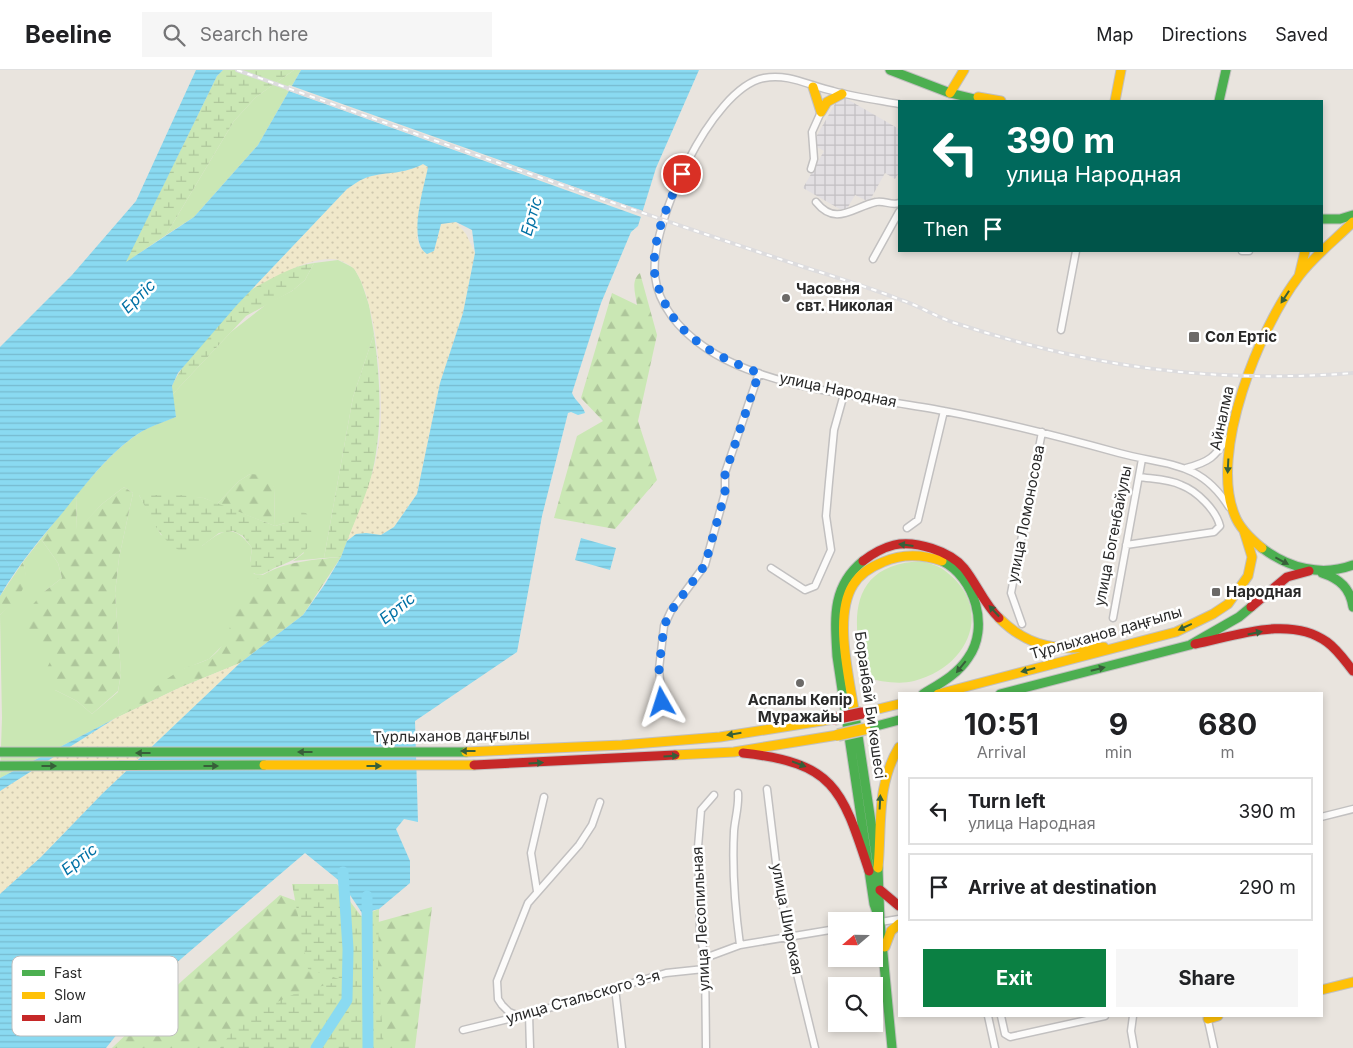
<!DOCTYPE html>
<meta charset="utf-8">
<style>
:root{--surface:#fff;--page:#f6f6f6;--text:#202124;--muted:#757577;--line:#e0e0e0;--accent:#0b8043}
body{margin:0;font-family:Inter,sans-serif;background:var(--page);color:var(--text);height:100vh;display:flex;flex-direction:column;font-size:19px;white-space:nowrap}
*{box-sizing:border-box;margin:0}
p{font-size:16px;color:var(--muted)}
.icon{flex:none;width:28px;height:28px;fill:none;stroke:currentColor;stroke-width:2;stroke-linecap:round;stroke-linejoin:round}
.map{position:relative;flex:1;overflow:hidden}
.panel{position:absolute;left:898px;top:622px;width:425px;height:325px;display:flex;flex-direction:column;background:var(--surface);border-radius:0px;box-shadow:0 2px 8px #0003}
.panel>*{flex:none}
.banner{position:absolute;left:898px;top:30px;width:425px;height:152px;border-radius:0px;box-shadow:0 2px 8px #0003;background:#00695c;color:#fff;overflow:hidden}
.needle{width:32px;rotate:250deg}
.buttons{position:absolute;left:828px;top:842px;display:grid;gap:10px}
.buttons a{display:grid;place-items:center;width:55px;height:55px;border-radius:0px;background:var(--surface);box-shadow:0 2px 8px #0003;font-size:25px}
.pin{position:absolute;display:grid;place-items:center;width:42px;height:42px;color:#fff;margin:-21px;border:2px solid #fff;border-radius:50%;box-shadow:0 1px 5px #0007}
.me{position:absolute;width:55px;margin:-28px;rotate:354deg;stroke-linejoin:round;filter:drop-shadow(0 0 4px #0008)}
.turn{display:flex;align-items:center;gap:18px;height:105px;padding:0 25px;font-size:22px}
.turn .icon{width:65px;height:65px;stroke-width:2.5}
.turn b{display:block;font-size:35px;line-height:42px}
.then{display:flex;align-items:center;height:48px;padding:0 25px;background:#0003;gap:10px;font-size:19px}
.eta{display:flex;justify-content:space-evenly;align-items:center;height:85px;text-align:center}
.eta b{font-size:30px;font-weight:700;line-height:35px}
.cta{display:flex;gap:10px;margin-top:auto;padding:10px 25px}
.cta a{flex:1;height:58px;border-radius:0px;background:var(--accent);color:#fff;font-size:20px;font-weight:700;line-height:58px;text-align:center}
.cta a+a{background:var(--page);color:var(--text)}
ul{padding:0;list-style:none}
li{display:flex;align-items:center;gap:15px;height:68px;margin:0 10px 8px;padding:0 15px;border:2px solid var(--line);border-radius:0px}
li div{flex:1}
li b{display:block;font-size:19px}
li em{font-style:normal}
header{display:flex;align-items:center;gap:30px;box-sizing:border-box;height:70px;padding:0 25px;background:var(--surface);border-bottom:1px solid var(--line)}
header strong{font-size:24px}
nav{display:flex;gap:28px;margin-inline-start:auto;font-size:18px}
.search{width:350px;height:45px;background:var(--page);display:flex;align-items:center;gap:12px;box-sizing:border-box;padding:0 18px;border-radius:0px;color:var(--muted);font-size:19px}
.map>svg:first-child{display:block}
</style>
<header>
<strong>Beeline</strong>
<div class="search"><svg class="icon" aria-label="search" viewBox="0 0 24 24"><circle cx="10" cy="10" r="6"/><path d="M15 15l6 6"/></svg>Search here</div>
<nav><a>Map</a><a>Directions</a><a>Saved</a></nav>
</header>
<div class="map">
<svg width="1353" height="978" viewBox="0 0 1353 978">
<defs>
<pattern id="industrial-grid" width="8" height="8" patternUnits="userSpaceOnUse" patternTransform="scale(1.25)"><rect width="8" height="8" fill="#e2dfe2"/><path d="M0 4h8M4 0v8" fill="none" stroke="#c2bfc2"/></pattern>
<pattern id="forest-firs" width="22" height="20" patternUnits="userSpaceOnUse" patternTransform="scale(1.25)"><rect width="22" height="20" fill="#cae7b4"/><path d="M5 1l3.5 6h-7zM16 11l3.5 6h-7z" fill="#aec69b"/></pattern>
<pattern id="wetland-marsh" width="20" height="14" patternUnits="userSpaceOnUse" patternTransform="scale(1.25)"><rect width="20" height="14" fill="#cae7b4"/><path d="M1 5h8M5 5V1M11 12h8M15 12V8" fill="none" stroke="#aec69b"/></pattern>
<pattern id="sand-dots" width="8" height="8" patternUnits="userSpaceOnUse" patternTransform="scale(1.25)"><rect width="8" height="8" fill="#f0e8ca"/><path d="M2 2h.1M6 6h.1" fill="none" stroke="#cec7ae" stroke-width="1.8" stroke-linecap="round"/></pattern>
<pattern id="water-rules" width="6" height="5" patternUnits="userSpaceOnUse" patternTransform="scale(1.25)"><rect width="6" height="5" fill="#8adaf1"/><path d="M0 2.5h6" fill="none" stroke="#77bbcf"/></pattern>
</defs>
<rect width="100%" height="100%" fill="#e9e4de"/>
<!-- industrial -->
<path fill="url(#industrial-grid)" d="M840 25 899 59V103L895 109 885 103 869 132 855 125 845 142 803 118 824 81 812 74Z"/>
<!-- grass -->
<path fill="#cae7b4" d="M294 0H301L258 75 194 147 166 165 234 51 256 27Z
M338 190 354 198 361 211 369 235 374 264 353 327 324 488 293 491 304 483 285 453 275 456 274 417 250 404 239 411 217 434 204 428 139 425 161 465 202 476C223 459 234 453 252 478L250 492 254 504 265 505 252 514 225 573 209 589 184 599 114 649 0 708 2 648 0 545C15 529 31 515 23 492L41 469 58 493 62 508 45 521 55 582V620L77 631 92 644 118 622 121 603 115 523 119 488 133 423 124 417 102 434 77 461 76 425C96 402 117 376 144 360 154 355 165 351 176 347L172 325 231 262 268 233 292 221 305 210 314 193Z
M923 491C929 494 938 495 944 500 995 537 970 597 914 611 898 615 881 611 865 608 851 550 847 494 923 491Z"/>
<!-- forest -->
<path fill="url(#forest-firs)" d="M640 203 657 265 638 351 657 410 615 459 554 448 577 366 603 351 581 328 612 223 637 235C636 225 630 211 640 203Z
M250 404 263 405 271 410 274 417 275 456 217 434 239 411Z
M124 417 133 423 119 488 115 523 121 603 118 621 92 644 77 631 55 620 44 604 55 582 26 572V542L45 521 62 508 58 493 41 469 76 425 77 460 102 434Z
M341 487 303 545 240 593 179 618 114 649C135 634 163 609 185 598 193 594 203 593 210 588 226 577 229 560 234 543 249 494 299 491 341 487Z
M23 492C32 518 17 528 0 545V526Z
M280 825 364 856 432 837 415 978H112L183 910Z"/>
<!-- wetland -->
<path fill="url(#wetland-marsh)" d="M223 0H294L256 27 234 51 166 165 125 193 217 6Z
M314 193 305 210 292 221 246 246 172 325C172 321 171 317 173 314 182 293 233 234 251 220 269 205 291 197 314 193Z
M374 264C381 315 383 363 370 412 363 437 350 462 341 487L324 488 353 327Z
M139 425H180L204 428 275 456 285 453 289 441 297 438 307 444C308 449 312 457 312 463 312 483 292 491 277 497 267 501 260 510 249 500L252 478 243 466 233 461 219 463 202 476 185 483C160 473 151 447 139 425Z
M292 814H337L361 846 379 839 378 902 384 978H220L241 949 292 925 342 910 308 899Z"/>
<!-- sand -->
<path fill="url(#sand-dots)" d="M423 94 428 97 417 168 421 180 434 181 441 154 456 152 466 164 475 183 463 243 440 313 417 424 394 457 381 465C365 468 363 458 347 471 361 436 377 401 380 363 384 324 377 232 355 200 352 196 344 192 339 190 315 184 271 208 251 220L347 119C353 115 361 109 368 107 389 101 403 104 423 94Z
M240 593 102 724 41 787 0 824V721L114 649 179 618Z"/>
<!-- water -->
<path fill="url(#water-rules)" d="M196 0H223L217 6 126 192 194 147 258 75 301 0H699L656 98 638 156 631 162 601 233 572 323C575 331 583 335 585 343L578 345 571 342 568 343 542 446 517 582 415 651 418 752 404 749 396 759 410 791V813L379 839 362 843 342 813 305 783 168 900 106 978H0V824L41 787 102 724 240 593 303 545 325 514 341 487 347 471 356 464 366 463 381 465 394 457 417 424 440 313 463 243 475 183 472 160 456 152 441 154 434 181 427 184C407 172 424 117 428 97L423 94C402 105 389 101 368 107 361 109 353 115 347 119L236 236 178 303 172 316 176 347C161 353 145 358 132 368 105 388 85 415 64 441 41 468 18 495 0 526V277L72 205 136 131Z
M581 468 616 478 610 500 575 490Z
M114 649 0 721V708Z"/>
<!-- pier -->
<path fill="#e9e4de" d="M289 15 645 142 644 148 286 20Z"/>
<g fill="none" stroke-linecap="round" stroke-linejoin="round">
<!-- river -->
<path stroke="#8adaf1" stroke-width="11" d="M367 826 368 978
M316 978 347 930 348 879 343 802"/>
<!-- street casing -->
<g stroke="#c2c0c0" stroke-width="9">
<path id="street" d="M899 34C877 30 855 27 833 21 810 16 788 3 764 8 711 18 649 156 655 206 658 235 680 260 703 276 762 319 872 327 944 341 1003 352 1061 367 1119 383 1166 396 1200 390 1229 437
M811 99 814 89 812 62 821 42
M816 132C836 157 853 137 876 132 884 130 891 136 899 133
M1242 181H1249
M873 189 899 142
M1061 260 1076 181
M1186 398C1210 392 1214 387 1229 367
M907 458 918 450 944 341
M1126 475 1214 462 1220 456C1216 440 1197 421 1181 415 1169 409 1152 409 1139 407
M771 498 805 520 815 516 831 480 826 446 829 412 834 360 844 324
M1113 548 1142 389
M1022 554 1011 523 1042 362
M662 632 659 599 664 556 671 541 705 495 725 423V403L759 303
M767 719 776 793 788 867 815 978
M738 723C739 737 735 748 734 761 732 798 735 838 740 875
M1321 747 1353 739
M537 821 531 783 544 727
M874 853 899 849
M705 888 740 875 836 859
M615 918 622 978
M529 944 530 978
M519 946 509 942 502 935 498 929 497 911 528 833 579 775 592 755 600 732
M988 946 995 978
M1001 946 1005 964 1010 967 1105 946
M1133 946 1131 961 1134 978
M1207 946 1214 978
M463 960 529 944 666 903 704 899
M706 978 705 888 700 864 698 777 701 740 714 725"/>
</g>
<!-- fast casing -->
<g stroke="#c2c0c0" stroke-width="11">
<path id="fast" d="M890 0 950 23 983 31
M1219 31 1226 0
M1321 149H1340L1353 145
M1262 478C1289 498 1321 507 1353 495
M863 491C831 517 835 549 837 586L874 834 879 848
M1322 503C1340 509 1350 518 1353 537
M923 624C939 614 957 605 968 588 990 558 975 507 942 491
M1000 624 1190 575 1239 547 1251 537
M855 646 878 798 880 852 892 978
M865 659 899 650
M0 682H466
M0 696 264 695"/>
</g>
<!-- slow casing -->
<g stroke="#c2c0c0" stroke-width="11">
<path id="slow" d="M813 17 821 42
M950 23 964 0
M978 27 1001 31
M1115 31 1121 0
M821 42 827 32 842 24
M1299 206 1305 181
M1262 478C1251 469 1240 459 1235 446 1208 383 1260 257 1299 206 1314 186 1335 170 1353 152
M999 548C1032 581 1060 579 1104 577
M938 624 1176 562 1213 544 1228 534 1248 506 1252 487 1244 461
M862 643 899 634
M855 646C850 610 833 547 853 515 860 503 871 497 883 492 903 483 922 484 942 491
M466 682 622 675 720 667 834 649
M675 685 734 682 838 665
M264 695H474
M878 798C882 756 876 715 899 677
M885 877 891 861 899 854
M1321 920 1353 912
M1208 949 1218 946"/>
</g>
<!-- jam casing -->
<g stroke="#c2c0c0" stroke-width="11">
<path id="jam" d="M863 491C872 484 882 478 894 475 915 470 950 481 964 498 977 514 984 534 999 548
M1251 537 1287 507 1309 501
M1195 574C1235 566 1290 545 1327 572 1338 580 1345 591 1353 601
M743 683C835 693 842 719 869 801
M474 695 675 685
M880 820 899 836"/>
</g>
<!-- street -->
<use href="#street" stroke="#fcfbfa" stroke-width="6"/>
<!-- fast -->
<use href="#fast" stroke="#4caf50" stroke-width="9"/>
<!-- slow -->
<use href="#slow" stroke="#ffc107" stroke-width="9"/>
<!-- jam -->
<use href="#jam" stroke="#c62828" stroke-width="9"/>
<!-- rail casing -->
<g stroke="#dddcde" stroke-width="4">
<path id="rail" d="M237 0C425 67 612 134 801 196 835 207 868 217 901 230 920 236 936 247 955 253 1089 297 1212 314 1353 303"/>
</g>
<!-- rail -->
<use href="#rail" stroke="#fff" stroke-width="2" stroke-dasharray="5.5" stroke-linecap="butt"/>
<!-- slow-bridge casing -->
<g stroke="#c4c3c0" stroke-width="14" stroke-linecap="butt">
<path id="slow-bridge" d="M838 665 865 659"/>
</g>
<!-- jam-bridge casing -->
<g stroke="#c4c3c0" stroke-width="14" stroke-linecap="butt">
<path id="jam-bridge" d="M834 649 862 643"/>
</g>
<!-- slow-bridge -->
<use href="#slow-bridge" stroke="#ffc107" stroke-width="11"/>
<!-- jam-bridge -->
<use href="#jam-bridge" stroke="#c62828" stroke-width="11"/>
</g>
<!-- one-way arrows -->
<defs><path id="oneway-solid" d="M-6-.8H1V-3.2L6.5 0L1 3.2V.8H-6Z" transform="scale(1.25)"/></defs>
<g fill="#375f39">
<use href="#oneway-solid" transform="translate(1285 227) rotate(123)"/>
<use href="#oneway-solid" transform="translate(1228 396) rotate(93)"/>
<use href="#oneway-solid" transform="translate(906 475) rotate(-173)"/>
<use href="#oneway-solid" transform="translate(1282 491) rotate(28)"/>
<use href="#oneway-solid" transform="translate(994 541) rotate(-133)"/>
<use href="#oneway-solid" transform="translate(1185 557) rotate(155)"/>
<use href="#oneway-solid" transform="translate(1255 563) rotate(-12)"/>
<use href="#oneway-solid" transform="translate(961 597) rotate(129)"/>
<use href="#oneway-solid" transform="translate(1098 599) rotate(-14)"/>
<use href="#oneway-solid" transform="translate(1028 600) rotate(165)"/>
<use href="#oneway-solid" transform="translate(734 664) rotate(171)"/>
<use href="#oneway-solid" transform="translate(468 681) rotate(180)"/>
<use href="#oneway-solid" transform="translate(305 682) rotate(180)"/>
<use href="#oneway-solid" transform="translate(143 683) rotate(180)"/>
<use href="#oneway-solid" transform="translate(671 686) rotate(-4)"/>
<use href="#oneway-solid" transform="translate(536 693) rotate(-3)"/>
<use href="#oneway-solid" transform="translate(799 694) rotate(21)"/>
<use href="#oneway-solid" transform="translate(49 696)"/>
<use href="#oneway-solid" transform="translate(211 696)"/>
<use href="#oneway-solid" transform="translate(374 696)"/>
<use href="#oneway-solid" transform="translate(880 732) rotate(-87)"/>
</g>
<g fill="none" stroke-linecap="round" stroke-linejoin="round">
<!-- route -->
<path stroke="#1a73e8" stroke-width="9" stroke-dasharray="0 16.2" d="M662 632 659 598 664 556 671 541 705 495 725 423V404L759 303C718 287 677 268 661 224 659 219 656 212 655 206 650 171 668 134 682 104"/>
</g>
<!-- markers -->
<g fill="#6c6a68" stroke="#fff" stroke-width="2">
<circle cx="786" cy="228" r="5"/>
<rect x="1188" y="261" width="12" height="12" rx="2.5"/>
<rect x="1211" y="517" width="10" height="10" rx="2.5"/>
<circle cx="800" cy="613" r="5"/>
</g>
<g text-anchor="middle" stroke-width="5" stroke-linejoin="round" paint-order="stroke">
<!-- poi labels -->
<g font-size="15" font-weight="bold" fill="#292929" stroke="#fff" text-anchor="start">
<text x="796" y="224">Часовня<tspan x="796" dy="17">свт. Николая</tspan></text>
<text x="1205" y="272">Сол Ертіс</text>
<text x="1226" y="527">Народная</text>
<text x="800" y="635" text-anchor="middle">Аспалы Көпір<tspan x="800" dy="17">Мұражайы</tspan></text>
</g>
<!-- street labels -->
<g font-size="15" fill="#292929" stroke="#fff">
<text transform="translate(838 320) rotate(12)" y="5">улица Народная</text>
<text transform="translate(1222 348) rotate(-78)" y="5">Айналма</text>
<text transform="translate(1026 444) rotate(-79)" y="5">улица Ломоносова</text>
<text transform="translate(1113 466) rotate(-79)" y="5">улица Богенбайулы</text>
<text transform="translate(1106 563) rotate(-16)" y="5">Тұрлыханов даңғылы</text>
<text transform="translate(870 635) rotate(82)" y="5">Боранбай Би көшесі</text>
<text transform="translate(451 666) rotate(-1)" y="5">Тұрлыханов даңғылы</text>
<text transform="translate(701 849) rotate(-93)" y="5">улица Лесопильная</text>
<text transform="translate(787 849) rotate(79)" y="5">улица Широкая</text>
<text transform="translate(583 927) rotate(-16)" y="5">улица Стальского 3-я</text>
</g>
<!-- water labels -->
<g font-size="16" font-style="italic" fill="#0171a5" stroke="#fff">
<text transform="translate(531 146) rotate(-74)" y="6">Ертіс</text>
<text transform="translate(138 226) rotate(-44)" y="6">Ертіс</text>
<text transform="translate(397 538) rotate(-38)" y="6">Ертіс</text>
<text transform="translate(79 789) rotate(-38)" y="6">Ертіс</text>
</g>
</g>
<!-- legend -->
<rect x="12" y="886" width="166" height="80" rx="8" fill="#fff" stroke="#bfbfbf" stroke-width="1"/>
<rect x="22" y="900" width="23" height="6" fill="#4caf50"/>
<rect x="22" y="922" width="23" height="7" fill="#ffc107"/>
<rect x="22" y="945" width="23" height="6" fill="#c62828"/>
<g font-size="14" fill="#292929">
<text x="54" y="908">Fast</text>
<text x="54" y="930">Slow</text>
<text x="54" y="953">Jam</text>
</g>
</svg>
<div class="buttons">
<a><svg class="needle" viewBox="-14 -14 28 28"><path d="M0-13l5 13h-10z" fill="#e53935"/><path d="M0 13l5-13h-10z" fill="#757577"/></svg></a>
<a><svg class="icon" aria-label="search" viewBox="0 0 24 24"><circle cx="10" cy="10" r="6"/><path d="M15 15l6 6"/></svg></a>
</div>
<div class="pin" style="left:682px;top:104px;background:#d93025"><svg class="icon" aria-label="arrive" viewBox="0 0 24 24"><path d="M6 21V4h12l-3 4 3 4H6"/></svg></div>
<svg class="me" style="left:662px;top:632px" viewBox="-20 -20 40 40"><path d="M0-17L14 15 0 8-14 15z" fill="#1a73e8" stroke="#fff" stroke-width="4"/></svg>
<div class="banner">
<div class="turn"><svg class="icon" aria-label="left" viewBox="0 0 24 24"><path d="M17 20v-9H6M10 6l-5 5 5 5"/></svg><div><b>390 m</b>улица Народная</div></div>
<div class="then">Then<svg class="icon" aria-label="arrive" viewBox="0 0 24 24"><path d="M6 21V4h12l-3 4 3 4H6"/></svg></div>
</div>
<section class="panel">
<div class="eta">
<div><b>10:51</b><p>Arrival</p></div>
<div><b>9</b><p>min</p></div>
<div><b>680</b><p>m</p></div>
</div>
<ul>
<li><svg class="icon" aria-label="left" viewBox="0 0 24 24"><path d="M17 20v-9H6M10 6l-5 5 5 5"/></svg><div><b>Turn left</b><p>улица Народная</p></div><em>390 m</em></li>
<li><svg class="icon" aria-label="arrive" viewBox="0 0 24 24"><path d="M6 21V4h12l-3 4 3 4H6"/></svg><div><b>Arrive at destination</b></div><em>290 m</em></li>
</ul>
<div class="cta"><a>Exit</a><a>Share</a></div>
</section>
</div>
